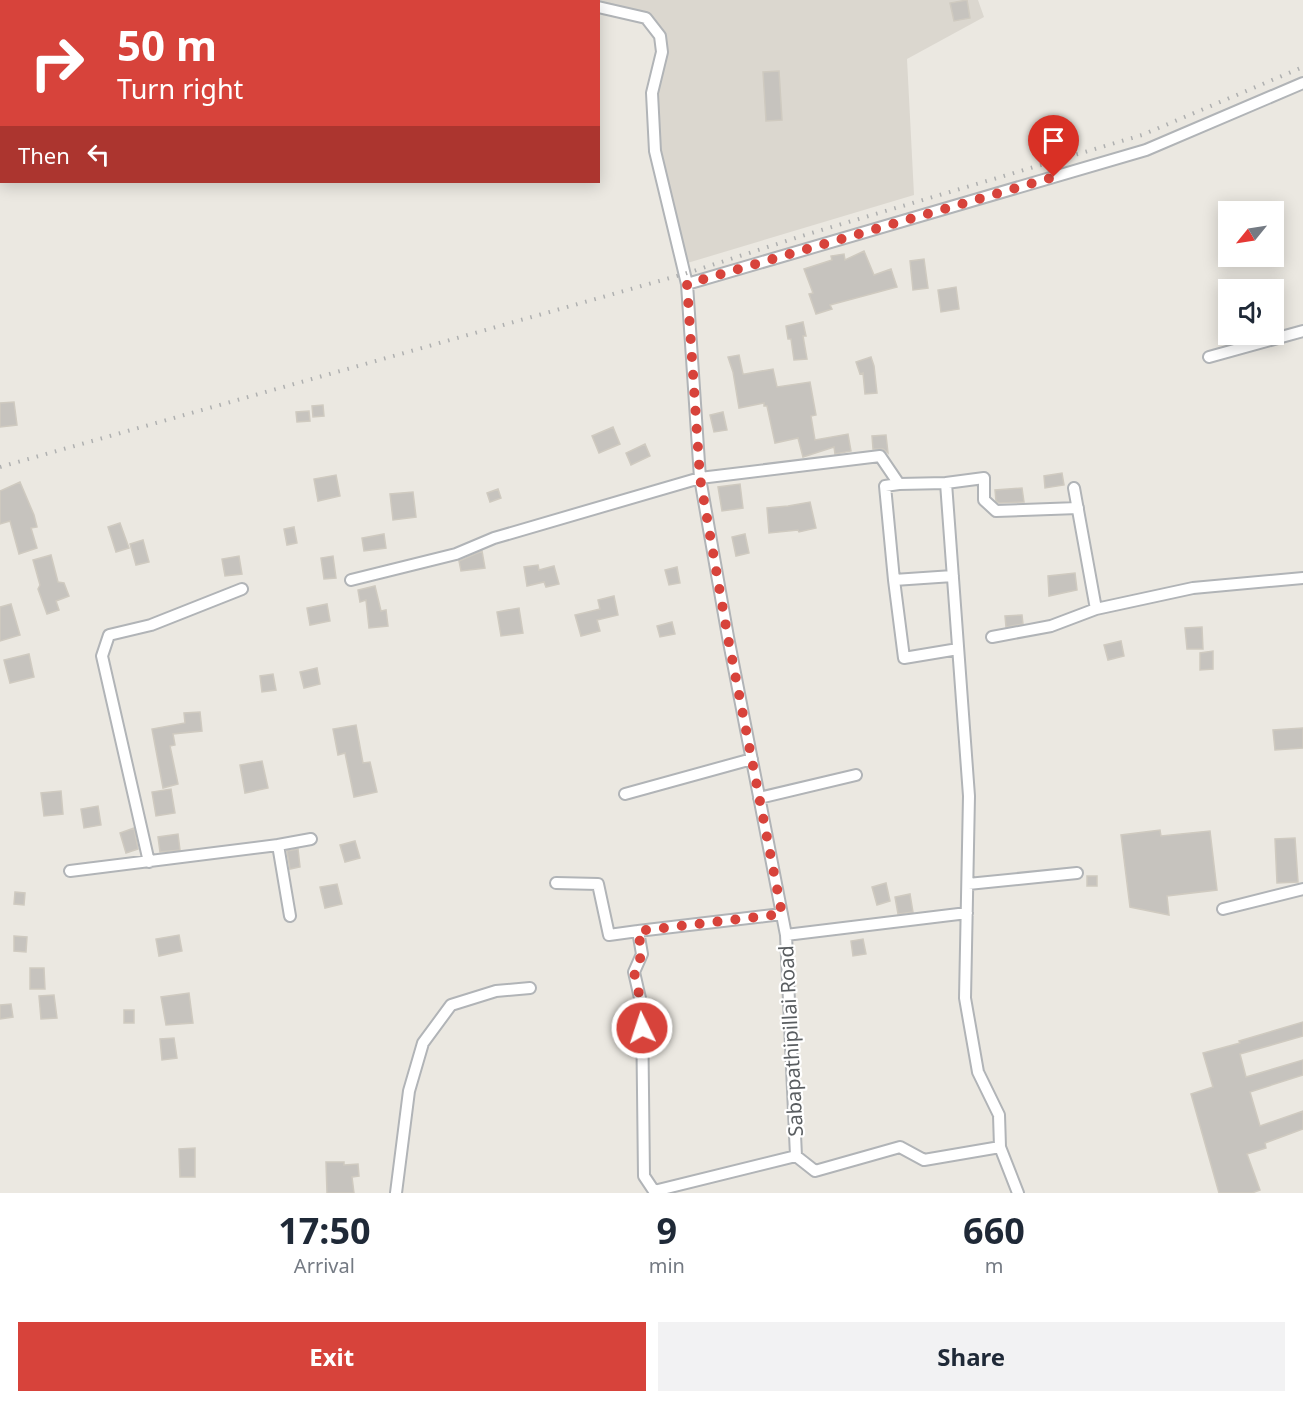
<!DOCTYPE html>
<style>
:root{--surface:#fff;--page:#f2f2f3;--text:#1f2937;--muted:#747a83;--accent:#d7433b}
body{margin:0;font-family:"Noto Sans",sans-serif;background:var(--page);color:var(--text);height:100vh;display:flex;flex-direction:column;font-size:22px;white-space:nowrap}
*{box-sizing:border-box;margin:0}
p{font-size:20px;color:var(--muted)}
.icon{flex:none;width:33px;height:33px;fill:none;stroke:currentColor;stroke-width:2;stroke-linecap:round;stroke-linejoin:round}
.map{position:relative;height:1193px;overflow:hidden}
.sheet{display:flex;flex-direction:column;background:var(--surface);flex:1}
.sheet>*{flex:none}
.banner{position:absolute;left:0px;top:0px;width:600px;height:183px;box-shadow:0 3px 15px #0003;background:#d7433b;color:#fff;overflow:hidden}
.needle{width:39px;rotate:240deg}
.tools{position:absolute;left:1218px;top:201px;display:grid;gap:12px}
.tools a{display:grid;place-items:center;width:66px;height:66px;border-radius:0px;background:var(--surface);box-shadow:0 3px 15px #0003;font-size:30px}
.pin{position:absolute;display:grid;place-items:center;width:51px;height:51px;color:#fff;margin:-62px -26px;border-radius:50% 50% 50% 0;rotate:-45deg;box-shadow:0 0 6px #0007}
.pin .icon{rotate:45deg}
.me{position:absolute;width:66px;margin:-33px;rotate:356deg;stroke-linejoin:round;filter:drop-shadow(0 0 4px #0008)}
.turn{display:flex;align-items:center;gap:21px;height:126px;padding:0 18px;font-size:27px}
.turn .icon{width:78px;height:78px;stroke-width:2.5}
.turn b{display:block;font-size:42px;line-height:51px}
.then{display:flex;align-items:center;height:57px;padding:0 18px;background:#0003;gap:12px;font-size:22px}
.eta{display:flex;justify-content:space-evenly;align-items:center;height:102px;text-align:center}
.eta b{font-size:36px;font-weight:700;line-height:42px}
.primary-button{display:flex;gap:12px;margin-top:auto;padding:12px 18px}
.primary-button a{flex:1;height:69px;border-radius:0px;background:var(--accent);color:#fff;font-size:24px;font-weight:700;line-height:69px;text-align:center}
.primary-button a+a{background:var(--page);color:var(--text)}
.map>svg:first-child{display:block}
</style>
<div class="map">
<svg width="1303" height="1193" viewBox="0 0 1303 1193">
<rect width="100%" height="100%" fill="#ebe8e1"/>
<!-- education -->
<path fill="#dbd7cf" d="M590 0H978L984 17 907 59 914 195 684 264 658 150 655 93 664 52 648 16 599 4 598 2 592 1Z"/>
<!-- building -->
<path fill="#c6c3be" stroke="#cfcac0" stroke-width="1.5" d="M967 0 970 18 954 21 950 3Z
M779 71 782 120 766 121 763 72Z
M864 251 874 275 891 269 897 287 830 305 832 309 816 314 809 294 813 293 804 269 832 260 831 256 844 254 845 260Z
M924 259 928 288 913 290 910 261Z
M956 287 959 309 941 312 938 290Z
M803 322 806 336H803L807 359 794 360 791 339H788L786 326Z
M739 355 743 374H745L773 369 777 387 810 382 816 415 811 416 815 440 848 434 851 451 835 454 834 447 803 457 798 438 775 443 767 406H764V403L739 408 733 372 728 357Z
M871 357 874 366 877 393 865 394 863 373 860 374 856 362Z
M14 402 17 425 0 427V403Z
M323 405 324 416 313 417 312 406Z
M309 411 310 421 297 422 296 412Z
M723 412 727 430 714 432 710 415Z
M613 427 620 444 599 453 592 436Z
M886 435 888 453 883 449H873L872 436Z
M645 444 650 456 631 465 626 453Z
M1062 473 1064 485 1045 488 1044 476Z
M336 475 340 496 318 501 314 479Z
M20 482 34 515 37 527 31 528 37 548 19 554 10 521 0 524V491Z
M740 484 743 508 722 511 718 487Z
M1022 488 1024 502 999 503 996 501 995 490Z
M498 489 501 498 490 502 487 493Z
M413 492 416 517 393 520 390 494Z
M810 502 816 528 799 532 798 530 769 533 767 508 788 506Z
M120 523 129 548 116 552 108 527Z
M294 527 297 543 287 545 284 529Z
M384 534 386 548 364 551 362 538Z
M745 534 749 553 736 556 732 537Z
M143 540 149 562 136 565 130 544Z
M482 551 485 568 461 571 459 561Z
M51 555 58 582 64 583 69 596 56 601 59 610 47 614 38 589 40 585 33 560Z
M239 556 242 574 225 576 222 559Z
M333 556 336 578 324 579 321 558Z
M538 565 539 570 554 566 559 584 546 587 544 582 527 586 524 567Z
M677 567 680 583 669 585 665 570Z
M1075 573 1077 590 1049 596 1048 576Z
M375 586 381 611 386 610 388 626 369 628 366 600 360 602 358 590Z
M614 596 618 615 597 620 600 631 581 636 575 615 600 609 598 600Z
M11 604 20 635 0 641V607Z
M327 604 330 621 310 625 307 608Z
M519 608 523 633 501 636 497 612Z
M1022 615 1023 624 1006 627 1005 616Z
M672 622 675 634 660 637 657 626Z
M1202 627 1203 649H1187L1185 628Z
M1121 641 1124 656 1108 660 1104 645Z
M1213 651V669L1200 670V653Z
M29 654 34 677 10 683 4 660Z
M317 668 320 684 304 688 300 672Z
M273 674 276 690 262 692 260 676Z
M200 712 202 731 173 734 175 745 170 746 178 784 163 788 152 729 185 723 184 713Z
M356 725 363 763 370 762 377 792 354 797 345 753 338 755 333 729Z
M1303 728V748L1275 750 1273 730Z
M262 761 268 788 245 793 240 765Z
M171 789 175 813 156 816 152 792Z
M61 791 63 814 44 816 41 793Z
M98 806 101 825 84 828 81 809Z
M134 828 138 849 126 853 120 833Z
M1160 830 1161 836 1210 831 1217 890 1167 896 1169 915 1130 907 1121 835Z
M178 834 180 850 160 852 158 837Z
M1295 838 1298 882 1277 883 1275 839Z
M355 841 360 858 345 862 340 845Z
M298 849 300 867 290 869 287 851Z
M1087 876H1097V886H1087Z
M886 883 890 901 877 905 872 887Z
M337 884 342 904 325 908 320 887Z
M15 892 25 893 24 905 14 904Z
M910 894 913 912 898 914 895 897Z
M179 935 182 951 159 956 156 939Z
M14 936 27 937 26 952 14 951Z
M863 939 866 954 853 956 851 941Z
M30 968H44L45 989H30Z
M189 993 193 1023 166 1025 161 997Z
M54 995 57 1018 41 1019 39 996Z
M11 1004 13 1017 0 1019V1005Z
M124 1010H134V1023H124Z
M1303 1022V1036L1240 1054 1246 1077 1303 1060V1075L1250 1092 1260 1126 1303 1111V1129L1265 1143 1266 1148 1247 1154 1260 1190 1252 1193H1219L1191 1094 1213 1087 1203 1053 1240 1043 1239 1041Z
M174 1038 177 1058 162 1060 160 1039Z
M195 1148V1177H180L179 1149Z
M326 1162H344V1165L358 1164 359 1176 352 1177 354 1193H327Z"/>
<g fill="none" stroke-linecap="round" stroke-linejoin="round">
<!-- minor casing -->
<g stroke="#b1b4b7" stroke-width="14">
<path id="minor" d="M585 0 587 2
M598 7 646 18 660 36 662 52 652 93 655 151 687 284
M1209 357 1303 331
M946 483 984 478V500L996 511 1078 508
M899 484 885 486 894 580 953 576
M1074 488 1096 609
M351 580 456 554 494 538 700 478 880 456 899 484 946 483 969 796 965 998 978 1072 999 1115 1000 1147 1018 1193
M894 580 904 658 958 649
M992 637 1051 626 1096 609 1193 588 1303 578
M625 794 752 759
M759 798 856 775
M278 845 311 839
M149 862 102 656 109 635 151 625 242 589
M70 871 278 845 290 916
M556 883 598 884 609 935 638 931
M968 884 1077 873
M1223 909 1303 889
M786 935 967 913
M796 1156 815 1171 900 1147 924 1160 1000 1147
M654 1191 644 1176 642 1007 634 972 642 954 638 931 782 914
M396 1193 409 1091 423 1043 451 1005 496 991 530 988
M654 1193V1191L796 1156 786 935 728 637 700 478 687 284 1146 150 1303 83"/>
</g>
<!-- minor -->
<use href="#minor" stroke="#fff" stroke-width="10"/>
<!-- rail -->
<path stroke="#afb0b0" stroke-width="4" stroke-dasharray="1.5 8" stroke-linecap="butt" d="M0 467 684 274 808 234 1142 135 1303 67"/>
</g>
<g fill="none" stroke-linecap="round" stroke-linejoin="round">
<!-- route -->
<path stroke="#d7433b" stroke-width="10" stroke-dasharray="0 18" d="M642 1028V1007L634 972 642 954 638 931 782 914 728 638 700 478 687 284 1054 177"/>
</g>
<g text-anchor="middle" stroke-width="4.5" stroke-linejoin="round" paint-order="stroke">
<!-- street labels -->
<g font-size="20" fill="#595d60" stroke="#fff">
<text transform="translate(791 1041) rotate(-93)" y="7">Sabapathipillai Road</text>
</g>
</g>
</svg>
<div class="tools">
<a><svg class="needle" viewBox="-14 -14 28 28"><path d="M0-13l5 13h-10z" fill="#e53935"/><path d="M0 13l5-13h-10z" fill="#747a83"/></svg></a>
<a><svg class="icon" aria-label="sound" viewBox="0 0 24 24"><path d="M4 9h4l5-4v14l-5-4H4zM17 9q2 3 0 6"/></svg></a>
</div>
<div class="pin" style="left:1054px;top:177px;background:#d93025"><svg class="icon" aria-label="arrive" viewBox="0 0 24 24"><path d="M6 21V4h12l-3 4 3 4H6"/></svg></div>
<svg class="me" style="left:642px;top:1028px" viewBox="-20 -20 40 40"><circle r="17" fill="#d7433b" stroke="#fff" stroke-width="3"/><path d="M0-11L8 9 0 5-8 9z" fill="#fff"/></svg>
<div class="banner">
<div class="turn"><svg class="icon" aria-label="right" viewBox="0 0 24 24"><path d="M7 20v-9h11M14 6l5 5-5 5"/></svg><div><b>50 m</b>Turn right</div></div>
<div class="then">Then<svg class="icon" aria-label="left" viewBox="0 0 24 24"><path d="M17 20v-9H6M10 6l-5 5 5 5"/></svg></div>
</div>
</div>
<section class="sheet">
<div class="eta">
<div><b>17:50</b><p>Arrival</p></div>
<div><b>9</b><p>min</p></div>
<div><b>660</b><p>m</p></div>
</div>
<div class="primary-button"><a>Exit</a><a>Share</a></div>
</section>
